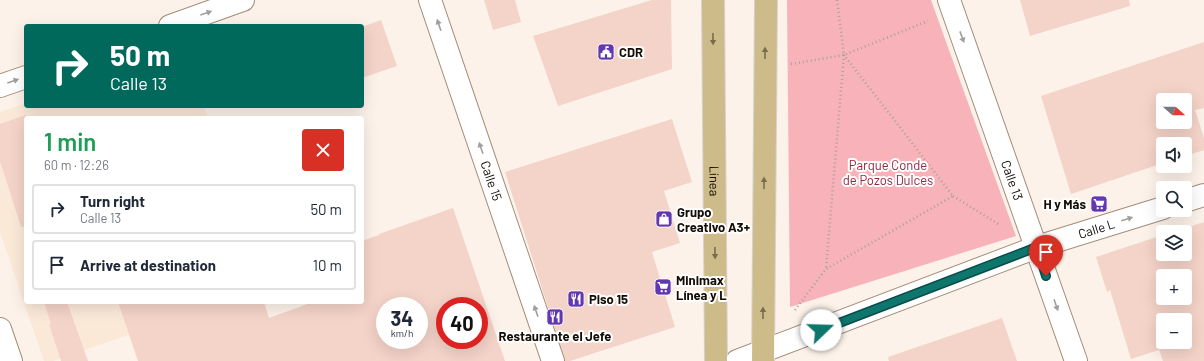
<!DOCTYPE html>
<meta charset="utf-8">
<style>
:root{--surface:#fff;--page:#f2f2f3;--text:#1f2937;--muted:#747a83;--line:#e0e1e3}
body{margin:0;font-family:Barlow,sans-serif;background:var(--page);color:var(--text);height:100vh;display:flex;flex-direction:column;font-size:15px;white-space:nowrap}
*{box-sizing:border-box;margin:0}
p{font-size:13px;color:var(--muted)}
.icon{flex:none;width:22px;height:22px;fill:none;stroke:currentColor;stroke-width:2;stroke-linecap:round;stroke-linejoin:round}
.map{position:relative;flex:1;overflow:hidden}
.drawer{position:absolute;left:24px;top:116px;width:340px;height:188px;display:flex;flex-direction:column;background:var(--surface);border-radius:4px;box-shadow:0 4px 16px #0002}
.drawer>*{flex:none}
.top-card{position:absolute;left:24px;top:24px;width:340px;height:84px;border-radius:4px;box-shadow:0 4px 16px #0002;background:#00695c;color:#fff;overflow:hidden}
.needle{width:26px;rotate:111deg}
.controls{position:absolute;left:1156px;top:93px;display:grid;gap:8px}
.controls a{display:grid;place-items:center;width:36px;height:36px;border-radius:4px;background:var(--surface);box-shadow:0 4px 16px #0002;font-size:20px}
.speed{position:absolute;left:376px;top:297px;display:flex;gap:8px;font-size:20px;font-weight:700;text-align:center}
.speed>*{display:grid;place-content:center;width:52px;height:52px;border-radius:50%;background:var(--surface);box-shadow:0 4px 16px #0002;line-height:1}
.speed small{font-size:10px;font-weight:400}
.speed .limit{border:6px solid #d22;background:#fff;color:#111}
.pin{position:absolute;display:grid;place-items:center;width:34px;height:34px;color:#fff;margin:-41px -17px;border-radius:50% 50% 50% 0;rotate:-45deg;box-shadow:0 0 4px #0007}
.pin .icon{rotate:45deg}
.me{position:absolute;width:44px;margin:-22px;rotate:69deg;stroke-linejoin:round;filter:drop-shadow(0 0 3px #0008)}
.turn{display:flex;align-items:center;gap:14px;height:84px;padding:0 20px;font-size:18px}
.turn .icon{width:52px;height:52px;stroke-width:2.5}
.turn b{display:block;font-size:28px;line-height:34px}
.round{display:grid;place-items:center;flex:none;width:42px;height:42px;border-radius:4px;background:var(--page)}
.head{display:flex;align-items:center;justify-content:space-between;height:68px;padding:0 20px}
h1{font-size:24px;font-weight:600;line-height:30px;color:#1e9e55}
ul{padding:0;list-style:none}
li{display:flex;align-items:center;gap:12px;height:50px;margin:0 8px 6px;padding:0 12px;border:2px solid var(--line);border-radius:4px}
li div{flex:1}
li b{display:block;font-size:15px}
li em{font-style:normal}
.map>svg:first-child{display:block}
</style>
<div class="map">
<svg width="1204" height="361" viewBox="0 0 1204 361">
<rect width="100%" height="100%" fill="#fcf2e9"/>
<!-- built -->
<path fill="#fbe9d8" d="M26 103V106H204L208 118H26V302H224L53 361H44L0 232V112Z"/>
<!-- green -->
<path fill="#f7b3b9" d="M787 0H931L1016 236 790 307Z"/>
<!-- building -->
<path fill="#f4d3c8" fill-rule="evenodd" d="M484 0H515L521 22 493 30Z
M652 0H671L672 69 558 106 533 36Z
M1020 0H1129L1130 6 1030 36Z
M381 20 397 66 362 78V27Z
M1204 42V108L1195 110 1204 138V150L1185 156V144H1163V163L1071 194 1041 96ZM1163 100H1185V122H1163Z
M26 115V227H21L0 161V124Z
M672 119 692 182 664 191 680 243 652 252 675 327 570 361H565L505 172Z
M453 208 505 361H138L118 302H264L269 318 313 302H362V241L379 235V234ZM385 306H419V340H385ZM445 306H479V340H445Z
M1204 222V361H1163L1159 350 1131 359 1110 290 1107 292 1096 257 1163 235V254H1185V232H1173ZM1163 276H1185V298H1163ZM1163 320H1185V342H1163Z
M44 302H67L88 361H61L49 324H51Z
M1002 318 1017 361H889L888 357Z"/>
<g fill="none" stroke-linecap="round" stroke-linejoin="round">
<!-- street casing -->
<g stroke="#a38d78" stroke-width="24">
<g id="street">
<path id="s1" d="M430 0 553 361"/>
<path id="s2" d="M949 0 1076 361"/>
<path d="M170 26 243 0"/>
<path d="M0 86 26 77"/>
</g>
</g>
<!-- secondary casing -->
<g stroke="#a38d78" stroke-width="24">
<g id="secondary">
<path d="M1185 201 1204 195"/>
<path d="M0 329 11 361"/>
<path id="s3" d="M737 361 1037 247 1163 208"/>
</g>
</g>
<!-- primary casing -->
<g stroke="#d5d3d2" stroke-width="24">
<g id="primary">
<path id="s4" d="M713 0 716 361"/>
<path d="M763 361 766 0"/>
</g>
</g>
<!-- path -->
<path stroke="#aaa198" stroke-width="2.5" stroke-dasharray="1 3" stroke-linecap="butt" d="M837 0 844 55
M791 64 844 55 928 21
M953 196 1000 225
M795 310 826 269 953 196 844 55 826 269"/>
<!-- street -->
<use href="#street" stroke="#fff" stroke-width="22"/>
<!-- secondary -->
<use href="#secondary" stroke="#fff" stroke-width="22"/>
<!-- primary -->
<use href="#primary" stroke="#cdbc89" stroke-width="22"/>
</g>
<!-- one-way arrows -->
<defs><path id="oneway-solid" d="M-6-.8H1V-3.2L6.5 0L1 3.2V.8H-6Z"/></defs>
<g fill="#a19e9b">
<use href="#oneway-solid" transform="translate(206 13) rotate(-19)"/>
<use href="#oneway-solid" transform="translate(439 25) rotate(-109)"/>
<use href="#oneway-solid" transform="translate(962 37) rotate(70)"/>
<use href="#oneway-solid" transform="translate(13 81) rotate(-19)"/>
<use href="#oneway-solid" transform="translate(481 148) rotate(-109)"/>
<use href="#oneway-solid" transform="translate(1127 219) rotate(-17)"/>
<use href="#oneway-solid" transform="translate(1056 305) rotate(71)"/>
<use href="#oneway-solid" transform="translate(536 311) rotate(-109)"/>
</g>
<g fill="#7a6d4e">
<use href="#oneway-solid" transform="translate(713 39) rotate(89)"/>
<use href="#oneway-solid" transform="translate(765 53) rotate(-90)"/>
<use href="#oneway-solid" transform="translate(764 183) rotate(-90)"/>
<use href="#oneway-solid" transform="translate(715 253) rotate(89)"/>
<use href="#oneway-solid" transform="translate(763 313) rotate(-90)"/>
</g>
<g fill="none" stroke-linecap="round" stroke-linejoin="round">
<!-- route casing -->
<g stroke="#0a4d48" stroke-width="10">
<path id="route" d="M821 330 1037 247 1046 276"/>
</g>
<!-- route -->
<use href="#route" stroke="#0f766e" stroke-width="7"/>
</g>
<!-- icons -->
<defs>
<g id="civic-square" transform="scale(0.9)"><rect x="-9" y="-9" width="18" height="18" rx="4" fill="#6238b0" stroke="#fff"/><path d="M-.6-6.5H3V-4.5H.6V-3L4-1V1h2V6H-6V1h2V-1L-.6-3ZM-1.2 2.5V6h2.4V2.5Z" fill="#fff"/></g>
<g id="supermarket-square" transform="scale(0.9)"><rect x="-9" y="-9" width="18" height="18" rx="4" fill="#6238b0" stroke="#fff"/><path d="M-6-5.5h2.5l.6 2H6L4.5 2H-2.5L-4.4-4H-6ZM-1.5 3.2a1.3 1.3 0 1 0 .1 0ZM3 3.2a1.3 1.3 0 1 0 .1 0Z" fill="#fff"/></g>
<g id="shop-square" transform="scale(0.9)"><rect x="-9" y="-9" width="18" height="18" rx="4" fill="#6238b0" stroke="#fff"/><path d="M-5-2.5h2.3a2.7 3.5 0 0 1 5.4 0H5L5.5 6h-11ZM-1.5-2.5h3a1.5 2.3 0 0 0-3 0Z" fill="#fff"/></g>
<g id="restaurant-square" transform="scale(0.9)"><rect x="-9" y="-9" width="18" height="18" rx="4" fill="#6238b0" stroke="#fff"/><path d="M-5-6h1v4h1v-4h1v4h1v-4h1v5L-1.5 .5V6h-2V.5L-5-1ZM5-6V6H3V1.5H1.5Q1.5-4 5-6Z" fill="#fff"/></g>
</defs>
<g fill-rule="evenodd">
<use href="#civic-square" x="606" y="52"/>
<use href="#supermarket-square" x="1099" y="204"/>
<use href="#shop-square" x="664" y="219"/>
<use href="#supermarket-square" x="663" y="287"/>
<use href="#restaurant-square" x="576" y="299"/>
<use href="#restaurant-square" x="555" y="317"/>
</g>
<g text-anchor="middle" stroke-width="4" stroke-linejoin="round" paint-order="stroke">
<!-- poi labels -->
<g font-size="13" font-weight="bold" fill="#140c05" stroke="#fff" text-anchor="start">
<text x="619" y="57">CDR</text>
<text x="1086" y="209" text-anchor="end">H y Más</text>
<text x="677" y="217">Grupo<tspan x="677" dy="15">Creativo A3+</tspan></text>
<text x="676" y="285">Minimax<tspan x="676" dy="15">Línea y L</tspan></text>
<text x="589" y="304">Piso 15</text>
<text x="555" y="341" text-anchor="middle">Restaurante el Jefe</text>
</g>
<!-- park labels -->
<g font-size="13" fill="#91283e" stroke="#fff">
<text x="888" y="170">Parque Conde<tspan x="888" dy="15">de Pozos Dulces</tspan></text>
</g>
<!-- street labels -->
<g font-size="13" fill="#140c05" stroke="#fff">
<text dy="5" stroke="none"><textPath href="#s1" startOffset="191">Calle 15</textPath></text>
<text dy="5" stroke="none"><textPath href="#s4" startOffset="181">Línea</textPath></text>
<text dy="5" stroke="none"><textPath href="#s2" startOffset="191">Calle 13</textPath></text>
<text dy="5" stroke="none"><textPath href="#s3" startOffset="383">Calle L</textPath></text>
</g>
</g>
</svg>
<div class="controls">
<a><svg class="needle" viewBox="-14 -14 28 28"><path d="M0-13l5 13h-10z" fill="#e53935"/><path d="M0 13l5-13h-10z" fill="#747a83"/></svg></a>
<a><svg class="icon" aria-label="sound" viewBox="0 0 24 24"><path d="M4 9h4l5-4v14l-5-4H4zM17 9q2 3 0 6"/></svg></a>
<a><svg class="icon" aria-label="search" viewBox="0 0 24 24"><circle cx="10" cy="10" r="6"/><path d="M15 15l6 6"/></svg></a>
<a><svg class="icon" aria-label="layers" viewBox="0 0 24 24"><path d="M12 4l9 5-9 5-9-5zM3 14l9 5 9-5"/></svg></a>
<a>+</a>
<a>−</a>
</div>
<div class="speed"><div>34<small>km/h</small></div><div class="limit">40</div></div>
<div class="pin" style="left:1046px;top:276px;background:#d93025"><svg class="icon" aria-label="arrive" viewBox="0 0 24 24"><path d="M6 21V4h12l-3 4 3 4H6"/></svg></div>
<svg class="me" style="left:821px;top:330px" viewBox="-20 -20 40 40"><circle r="19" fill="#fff"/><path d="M0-13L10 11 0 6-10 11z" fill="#0f766e"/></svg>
<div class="top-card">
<div class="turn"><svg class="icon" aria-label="right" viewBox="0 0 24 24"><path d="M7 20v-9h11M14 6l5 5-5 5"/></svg><div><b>50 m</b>Calle 13</div></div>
</div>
<section class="drawer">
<div class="head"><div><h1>1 min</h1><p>60 m · 12:26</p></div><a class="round" style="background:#d93025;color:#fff"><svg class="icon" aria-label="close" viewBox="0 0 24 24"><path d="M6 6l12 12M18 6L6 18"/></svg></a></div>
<ul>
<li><svg class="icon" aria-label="right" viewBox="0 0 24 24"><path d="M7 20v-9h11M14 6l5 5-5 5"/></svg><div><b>Turn right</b><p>Calle 13</p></div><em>50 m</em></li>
<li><svg class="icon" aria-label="arrive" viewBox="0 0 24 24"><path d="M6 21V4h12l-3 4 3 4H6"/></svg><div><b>Arrive at destination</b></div><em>10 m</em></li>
</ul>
</section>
</div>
